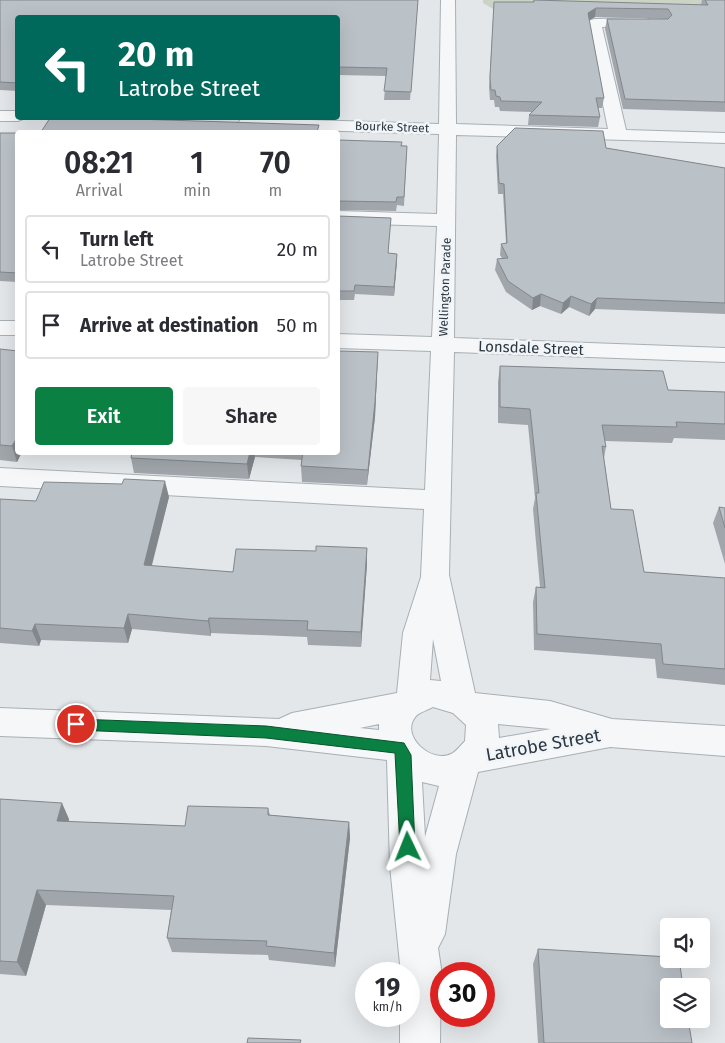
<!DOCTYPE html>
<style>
:root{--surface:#fff;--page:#f7f7f7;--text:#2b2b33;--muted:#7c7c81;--line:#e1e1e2;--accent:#0b8043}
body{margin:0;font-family:"Fira Sans",sans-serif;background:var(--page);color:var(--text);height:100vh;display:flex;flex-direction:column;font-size:19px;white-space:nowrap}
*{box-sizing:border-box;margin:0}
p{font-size:16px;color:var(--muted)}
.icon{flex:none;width:28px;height:28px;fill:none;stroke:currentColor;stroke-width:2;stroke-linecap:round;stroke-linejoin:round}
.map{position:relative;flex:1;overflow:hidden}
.drawer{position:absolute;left:15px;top:130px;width:325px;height:325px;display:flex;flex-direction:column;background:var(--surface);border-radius:5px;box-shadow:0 5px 20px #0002}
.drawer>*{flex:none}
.guide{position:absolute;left:15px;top:15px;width:325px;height:105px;border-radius:5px;box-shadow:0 5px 20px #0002;background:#00695c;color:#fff;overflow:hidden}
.controls{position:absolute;left:660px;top:918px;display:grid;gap:10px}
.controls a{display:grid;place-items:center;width:50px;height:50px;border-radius:5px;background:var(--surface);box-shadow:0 5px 20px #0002;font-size:25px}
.speed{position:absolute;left:355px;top:962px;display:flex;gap:10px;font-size:25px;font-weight:700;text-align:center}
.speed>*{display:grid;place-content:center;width:65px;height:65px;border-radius:50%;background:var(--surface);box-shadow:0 5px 20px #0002;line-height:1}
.speed small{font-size:12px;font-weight:400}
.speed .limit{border:8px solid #d22;background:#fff;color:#111}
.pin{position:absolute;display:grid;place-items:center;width:42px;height:42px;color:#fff;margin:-21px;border:2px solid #fff;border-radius:50%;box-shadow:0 1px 5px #0007}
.me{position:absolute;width:55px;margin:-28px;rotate:358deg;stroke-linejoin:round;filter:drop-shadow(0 0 4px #0008)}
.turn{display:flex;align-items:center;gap:18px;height:105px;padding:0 20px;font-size:22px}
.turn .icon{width:65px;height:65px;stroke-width:2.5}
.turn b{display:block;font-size:35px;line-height:42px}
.eta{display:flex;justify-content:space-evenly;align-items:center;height:85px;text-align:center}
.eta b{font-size:30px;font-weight:600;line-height:35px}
.action{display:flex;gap:10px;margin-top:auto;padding:10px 20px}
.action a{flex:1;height:58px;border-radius:5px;background:var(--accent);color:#fff;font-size:20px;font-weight:600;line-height:58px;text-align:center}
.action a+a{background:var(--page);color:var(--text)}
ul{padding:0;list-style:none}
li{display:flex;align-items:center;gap:15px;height:68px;margin:0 10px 8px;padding:0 10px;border:2px solid var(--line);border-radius:5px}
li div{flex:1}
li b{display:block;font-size:19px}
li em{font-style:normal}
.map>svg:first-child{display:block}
</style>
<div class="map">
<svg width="725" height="1043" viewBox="0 0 725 1043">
<rect width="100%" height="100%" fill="#e3e7ea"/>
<!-- green -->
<path fill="#cbd4c4" d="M483 0H705L711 14 493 9 483 3Z"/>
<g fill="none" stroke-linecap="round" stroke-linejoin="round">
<!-- minor casing -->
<g stroke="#a8afb4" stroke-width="2">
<path id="minor" d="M441 0H455L456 124 608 129 587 26 590 20 595 19 645 18 650 19 652 22 650 25 602 27 626 130 725 133V143L456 135 454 338 725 348V362L454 352 449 575 475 693 550 701 612 719 725 726V756L610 747 478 772 456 854 445 934 438 948 441 968 440 1043H400V1016H409V974H401L390 866 387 760 266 746 0 736V708L279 719 292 713 397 693 403 633 421 577 424 509 0 486V468L425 490 431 351 338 348V334L432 337 437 226 338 223V211L437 214 439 134 247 128 241 127 238 123 241 119 247 118 439 124ZM433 639 441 681 430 680ZM433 707 453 713 466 725 465 741C461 745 456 752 451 754 431 764 399 735 416 716 420 712 428 710 433 707ZM379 724V730L360 728ZM498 724 550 729H551L499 738ZM422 782 439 786 425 837Z
M0 111H18V118H25L18 121H0Z
M0 321H18V335H0Z"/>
</g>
<!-- minor -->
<use href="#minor" fill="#f5f7f9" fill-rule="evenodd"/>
</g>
<!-- wall -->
<path fill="#a0a6ab" d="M0 0H418L410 100H384L386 76 338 75V18H18V91L0 90Z
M534 0 701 5 702 0H725V112L623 109 605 29 607 19H667L595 17 589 21 604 98 602 108H598L600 117 598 127 528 125 529 115 532 112 500 111 499 107H495L494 100H490L489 87 494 2H533Z
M184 118H322V119Z
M0 133H18V282L0 281Z
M338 140 407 146 404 206 397 205 396 211 338 210Z
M497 146 606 148 725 168V314L595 309 589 316 569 307 561 314 540 306 532 310 506 292 495 270 497 259 502 258 500 255 501 244 506 243 503 194H498L496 156Z
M338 214V216L391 218 388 253 397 254 394 296 355 294 354 300H338Z
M0 349 18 452H22L17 462 0 460Z
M378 352 375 417 367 485 302 482 301 466 302 460 255 457 249 479 134 473 131 458 132 452H338Z
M500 366 668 390 725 392V440L674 438 672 443 605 441 606 447 604 458 611 509 644 572 725 578V685L657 678 655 659 534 650 533 602 536 587H540L533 509 535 498 528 425 498 423V382Z
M169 497 151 566 233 572 316 551 367 548V564L361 647 308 645 307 637 211 633V636L132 629 128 643 41 640 39 646 0 643V499L36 501Z
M719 507 725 508V564L713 523Z
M0 799 69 819V822L185 826 268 808 270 815 349 822 350 838 335 967 269 960 268 955 172 952 167 938 171 910 46 905 26 976 0 974Z
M538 949 692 1043H538L533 964Z"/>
<!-- shaded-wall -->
<path fill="#82878b" d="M596 8 595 17 586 22 588 13Z
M397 254V262L394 296V287Z
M541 294 540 306 532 310 533 298Z
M571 296 569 307 561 314 563 303Z
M597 298 595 309 589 316 591 304Z
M378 352 375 417 367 485 368 470Z
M18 436V452H22L17 462 12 446Z
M250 452H254L255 457 249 479 247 464Z
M165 481 169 497 148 581 144 565Z
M367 548V564L361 647V632Z
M128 614 132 629 128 643 124 628Z
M209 618 211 633V636L208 621Z
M35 624 41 640 39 646 32 631Z
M62 803 69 819 64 837 57 821Z
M349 822 350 838 335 967 334 953Z
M37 890 46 905 26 976 17 962Z"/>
<!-- building -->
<path fill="#bac1c7" stroke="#82878b" d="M0 0H418L411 92 384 91 387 68 338 67V18H18V83L0 82Z
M534 0 708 5 705 0H725V102L625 99 607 19H668L672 15 668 9 596 8 588 13 604 98H596L600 117 529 115 542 102 501 101 500 97 496 96 495 90H491L490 77 494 2H534Z
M50 118H104L319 125 317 132H41Z
M515 128 603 131 606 148 725 168V303L597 298 591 304 571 296 563 303 541 294 533 298 508 281 497 259 508 258 501 244 507 243 504 184 499 183 497 146Z
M0 133H18V232L17 234H18V273L0 272Z
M338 140 402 142 401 146H407L404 197H397L396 202 338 201Z
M338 214V216L391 218 388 253 397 254 394 287 355 285 354 291H338Z
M0 349 18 351V436L12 446 0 445Z
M338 351 378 352 375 402 368 470 301 466 303 452H338Z
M500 366 663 371 668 390 725 392V424L676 422 677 427 602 425 606 447 602 446 611 509 633 510 644 572 725 578V669L663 664 661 644 537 634 536 587 545 588 536 493H539L530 409 500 407Z
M132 452H250L247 464 131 458Z
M124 479 165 481 144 565 233 572 236 549 316 551V546L367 548 361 632 307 630 308 621 209 618 208 621 128 614 124 628 35 624 32 631 0 628V499L36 501 44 482 122 484Z
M719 507 725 508V528Z
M0 799 62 803 57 821 185 826 188 806 268 808V815L349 822 334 953 266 946 267 941 167 938 174 896 37 890 17 962 0 961Z
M538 949 669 957V959H679L683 986H669V1019H688L692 1043H544Z
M248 1038 301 1040 300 1043H247Z"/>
<!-- route -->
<path fill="#0b8043" stroke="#07532c" d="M76 719 266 726 404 743 411 755 415 847 413 852 408 854 403 852 400 847 395 753 266 738 76 730 71 729 69 724 71 720Z"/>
<g text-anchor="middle" stroke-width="5" stroke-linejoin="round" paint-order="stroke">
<!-- far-street labels -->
<g font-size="12" fill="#2b3742" stroke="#f2f5f8">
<text transform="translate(392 127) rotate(2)" y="4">Bourke Street</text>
<text transform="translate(445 287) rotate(-88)" y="4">Wellington Parade</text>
</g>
<!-- street labels -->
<g font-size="15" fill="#2b3742" stroke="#f2f5f8">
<text transform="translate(531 348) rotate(2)" y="5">Lonsdale Street</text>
</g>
<!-- near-street labels -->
<g font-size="18" fill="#2b3742" stroke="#f2f5f8">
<text transform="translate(543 745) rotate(-10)" y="6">Latrobe Street</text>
</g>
</g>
</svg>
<div class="controls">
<a><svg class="icon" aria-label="sound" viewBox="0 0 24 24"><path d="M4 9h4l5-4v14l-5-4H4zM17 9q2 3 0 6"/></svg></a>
<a><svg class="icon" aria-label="layers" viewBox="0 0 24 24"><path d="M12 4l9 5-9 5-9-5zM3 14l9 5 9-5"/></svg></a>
</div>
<div class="speed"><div>19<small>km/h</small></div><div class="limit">30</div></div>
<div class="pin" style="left:76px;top:724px;background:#d93025"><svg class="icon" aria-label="arrive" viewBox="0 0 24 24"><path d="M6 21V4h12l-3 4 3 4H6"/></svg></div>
<svg class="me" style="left:408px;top:847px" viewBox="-20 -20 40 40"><path d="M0-17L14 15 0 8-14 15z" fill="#0b8043" stroke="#fff" stroke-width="4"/></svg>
<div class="guide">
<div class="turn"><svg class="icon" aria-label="left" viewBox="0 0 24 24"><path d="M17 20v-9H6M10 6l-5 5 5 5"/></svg><div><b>20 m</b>Latrobe Street</div></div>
</div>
<section class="drawer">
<div class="eta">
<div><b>08:21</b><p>Arrival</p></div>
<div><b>1</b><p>min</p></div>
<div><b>70</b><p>m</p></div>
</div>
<ul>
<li><svg class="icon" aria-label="left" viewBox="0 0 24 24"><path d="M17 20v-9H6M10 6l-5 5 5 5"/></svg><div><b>Turn left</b><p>Latrobe Street</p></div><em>20 m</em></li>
<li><svg class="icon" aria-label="arrive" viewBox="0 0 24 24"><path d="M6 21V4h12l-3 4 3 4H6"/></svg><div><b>Arrive at destination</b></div><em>50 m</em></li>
</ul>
<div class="action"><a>Exit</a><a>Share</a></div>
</section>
</div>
